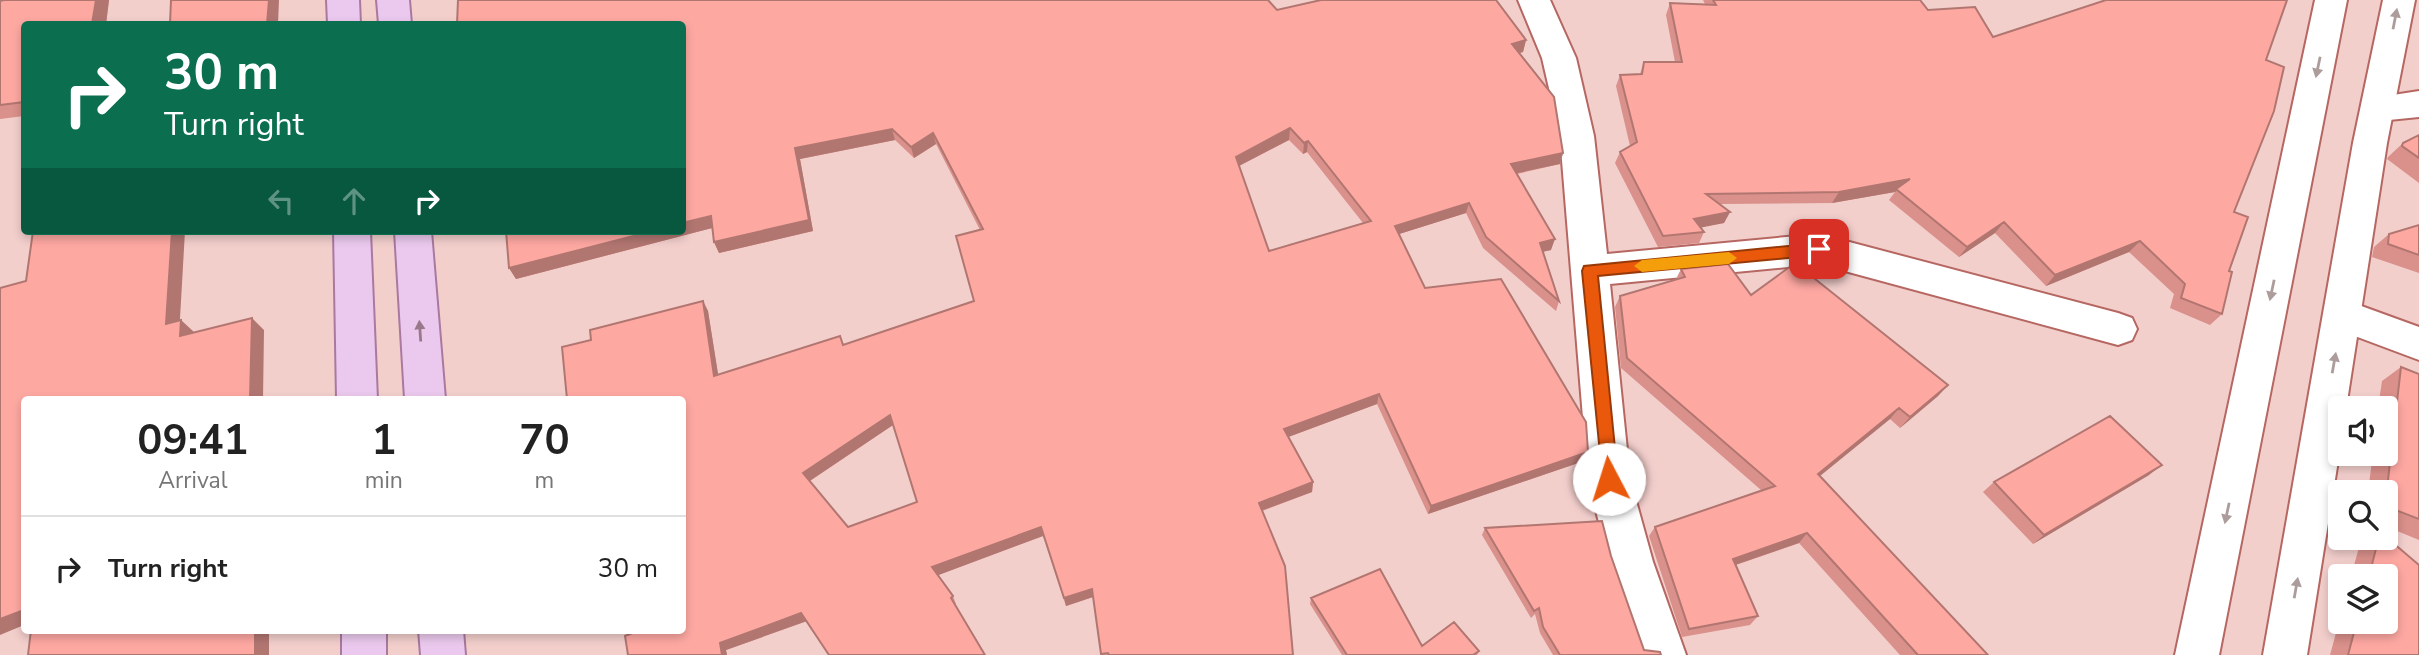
<!DOCTYPE html>
<style>
:root{--surface:#fff;--page:#f6f6f6;--text:#222;--muted:#767676;--line:#e0e0e0}
body{margin:0;font-family:"Nunito Sans",sans-serif;background:var(--page);color:var(--text);height:100vh;display:flex;flex-direction:column;font-size:26px;white-space:nowrap}
*{box-sizing:border-box;margin:0}
p{font-size:23px;color:var(--muted)}
.icon{flex:none;width:38px;height:38px;fill:none;stroke:currentColor;stroke-width:2;stroke-linecap:round;stroke-linejoin:round}
.map{position:relative;flex:1;overflow:hidden}
.side{position:absolute;left:21px;top:396px;width:665px;height:238px;display:flex;flex-direction:column;background:var(--surface);border-radius:7px;box-shadow:0 4px 10px #0003}
.side>*{flex:none}
.banner{position:absolute;left:21px;top:21px;width:665px;height:214px;border-radius:7px;box-shadow:0 4px 10px #0003;background:#0b6e4f;color:#fff;overflow:hidden}
.buttons{position:absolute;left:2328px;top:396px;display:grid;gap:14px}
.buttons a{display:grid;place-items:center;width:70px;height:70px;border-radius:7px;background:var(--surface);box-shadow:0 4px 10px #0003;font-size:35px}
.pin{position:absolute;display:grid;place-items:center;width:60px;height:60px;color:#fff;margin:-30px;border-radius:14px;box-shadow:0 4px 10px #0006}
.me{position:absolute;width:77px;margin:-38px;rotate:355deg;stroke-linejoin:round;filter:drop-shadow(0 0 5px #0008)}
.turn{display:flex;align-items:center;gap:24px;height:147px;padding:0 28px;font-size:32px}
.turn .icon{width:91px;height:91px;stroke-width:2.5}
.turn b{display:block;font-size:49px;line-height:60px}
.lanes{display:flex;align-items:center;height:66px;padding:0 28px;background:#0003;justify-content:center;gap:35px;direction:ltr}
.lanes .off{opacity:.35}
.eta{display:flex;justify-content:space-evenly;align-items:center;height:119px;text-align:center}
.eta b{font-size:42px;font-weight:700;line-height:49px}
ul{padding:0;list-style:none}
li{display:flex;align-items:center;gap:21px;height:105px;padding:0 28px;border-top:2px solid var(--line)}
li div{flex:1}
li b{display:block;font-size:26px}
li em{font-style:normal}
.map>svg:first-child{display:block}
</style>
<div class="map">
<svg width="2419" height="655" viewBox="0 0 2419 655">
<rect width="100%" height="100%" fill="#f3cfcc"/>
<g fill="none" stroke-linecap="round" stroke-linejoin="round">
<!-- minor casing -->
<g stroke="#b66762" stroke-width="4">
<path id="minor" d="M1518 0H1550L1576 58 1594 136 1607 254 1819 234 2118 313 2132 318 2137 329 2132 340 2118 345 1819 264 1610 284 1630 479 1653 562 1686 655H1642L1609 562 1588 479 1560 136 1542 58Z
M2419 91V117L2379 121 2367 117 2362 108 2367 99Z
M2342 299 2419 327V360L2328 326 2323 315 2328 304Z"/>
</g>
<!-- tertiary casing -->
<g stroke="#b66762" stroke-width="4">
<path id="tertiary" d="M2315 0H2347L2219 655H2175Z
M2383 0H2415L2387 143 2346 408H2340V448L2307 655H2263L2353 143Z"/>
</g>
<!-- primary casing -->
<g stroke="#a979a0" stroke-width="4">
<path id="primary" d="M327 0H359L360 24H328Z
M377 0H409L411 24H379Z
M334 231H370L377 399H337Z
M395 231H431L445 399H405Z
M342 630H386V655H342Z
M419 630H463L465 655H421Z"/>
</g>
<!-- minor -->
<use href="#minor" fill="#fff" fill-rule="evenodd"/>
<!-- tertiary -->
<use href="#tertiary" fill="#fff" fill-rule="evenodd"/>
<!-- primary -->
<use href="#primary" fill="#ebc9ee" fill-rule="evenodd"/>
</g>
<!-- wall -->
<path fill="#da908b" fill-rule="evenodd" d="M0 0H109L106 24H24V116L0 119Z
M1703 0H1920L1928 10 1993 37 2266 60 2234 212 2229 271 2222 314 2210 325 2170 308 2174 294 2129 252 2046 286 1995 233 1959 257 1889 200 1895 192 1832 203 1720 204 1730 212 1724 223 1701 227 1704 232 1699 243 1658 247 1615 163 1620 152 1630 146 1616 86 1620 75 1640 74 1644 62H1675L1666 15 1670 3 1705 4Z
M1277 10 1526 40 1523 52 1519 53 1563 153 1560 164 1517 174 1551 250 1543 252 1559 301 1556 311 1483 248 1466 213 1399 234 1425 288 1588 452 1584 461 1428 514 1377 404 1288 437 1313 482 1312 492 1262 511 1293 655H1101L1093 597 1066 606 1043 536 938 575 953 596 956 604 807 621 726 650 727 655H628L682 630V399L591 340 703 301 708 311 718 375 844 345 974 301 980 230 936 144 914 158 895 140 800 159 813 231 719 253 714 242 712 228 516 279 509 268 682 24ZM1289 140 1303 154 1307 152 1363 223 1269 251 1239 166ZM893 425 917 502 848 527 810 481Z
M2419 135V183L2387 159 2388 157 2403 143Z
M2419 225V273L2372 257 2374 247 2389 234Z
M1681 269 1751 295 1948 385 1938 396 1900 428 1890 419 1820 476 1988 655H1900L1799 543 1736 565 1758 616 1750 625 1682 637 1649 536 1655 527 1761 490 1621 368 1615 307 1620 296 1676 279Z
M2401 367 2419 374V540L2385 526V492H2368L2373 453H2385V408H2378L2382 381Z
M2149 475 2033 544 1983 492 1994 482Z
M1485 528 1611 556 1644 650 1661 655H1553L1540 633 1535 614 1531 618 1482 535Z
M2371 537H2385L2419 655H2330L2340 618V621H2385V576H2351L2360 544Z
M1311 598 1422 646 1479 651 1477 655H1342L1310 604Z"/>
<!-- shaded-wall -->
<path fill="#b27671" d="M96 0H109L106 24H92Z
M269 0H279L278 24H267Z
M1526 40 1523 52 1509 56 1512 44Z
M1290 128 1289 140 1235 168 1236 157Z
M892 129 895 140 800 159 813 231 719 253 714 242 795 148Z
M933 133 936 144 914 158 911 147Z
M1308 141 1307 152 1303 154 1304 143Z
M1563 153 1560 164 1508 175 1511 164Z
M1910 179 1895 192 1832 203 1839 192Z
M1469 203 1466 213 1393 236 1395 226Z
M1730 212 1724 223 1689 230 1694 219Z
M711 216 716 227 516 279 509 268 653 231H682V223Z
M2004 222 1995 233 1959 257 1967 247Z
M172 231H185L179 336 166 324Z
M1555 239 1551 250 1536 253 1540 243Z
M2140 241 2129 252 2046 286 2055 275Z
M703 301 708 311 720 386 714 376Z
M252 318 264 330 263 399H250Z
M181 320 194 332 193 347 180 336Z
M1948 385 1938 396 1900 428 1910 417Z
M1379 394 1377 404 1283 439 1284 429Z
M1899 408 1890 419 1810 484 1818 474Z
M890 415 893 425 808 482 803 473Z
M1588 452 1584 461 1428 514 1431 506Z
M2162 465 2149 475 2033 544 2044 535Z
M1313 482 1312 492 1258 512 1259 503Z
M1041 527 1043 536 936 576 932 567Z
M1807 533 1799 543 1726 568 1733 559Z
M1092 589 1093 597 1066 606 1064 598Z
M24 610V625L0 635V619Z
M801 613 807 621 726 650 727 655H722L720 643Z
M255 630H269V655H255Z"/>
<!-- building -->
<path fill="#fea8a2" stroke="#b27671" stroke-width="2" fill-rule="evenodd" d="M4 0H96L92 24H24V102L0 105V1Z
M171 0H269L267 24H170Z
M458 0H1268L1277 10 1321 0H1496L1526 40 1512 44 1554 97 1563 153 1511 164 1555 239 1540 243 1559 301 1486 237 1469 203 1395 226 1425 288 1501 279 1586 422 1588 452 1431 506 1379 394 1284 429 1313 482 1259 503 1285 566 1293 655H1109L1108 653 1101 654 1092 589 1064 598 1041 527 932 567 953 596 951 598 985 655H829L801 613 720 643 722 655H628L625 636 640 630H682V399H567L562 347 591 340 590 330 703 301 714 376 840 336 843 345 974 301 956 236 983 229 933 133 911 147 892 129 795 148 809 220 714 242 711 216 682 223V24H457ZM1290 128 1304 143 1308 141 1371 221 1269 251 1236 157ZM890 415 917 502 848 527 803 473Z
M1713 0H1920L1928 10 1975 7 1993 37 2106 0H2287L2266 60 2284 67 2274 111 2234 212 2248 217 2229 271 2232 272 2222 314 2181 298 2185 284 2140 241 2055 275 2004 222 1967 247 1896 189 1910 179 1839 192 1706 194 1730 212 1694 219 1704 232 1663 236 1620 152 1637 142 1620 75 1642 74 1644 62H1682L1670 3 1716 5Z
M2419 135V158L2402 146 2403 143Z
M2419 225V255L2388 244 2389 234Z
M33 231H172L166 324 181 320 180 336 252 318 250 399H24V610L0 619V288L26 281Z
M506 231H653L509 268Z
M1795 263 1948 385 1910 417 1899 408 1818 474 1988 655H1918L1807 533 1733 559 1758 616 1689 629 1655 527 1775 486 1627 358 1620 296 1685 277 1681 269 1728 264 1751 295Z
M2401 367 2419 374V519L2385 506Z
M2110 416 2162 465 2044 535 1994 482Z
M1602 521 1611 556 1644 650 1660 652 1661 655H1560L1543 627 1539 608 1534 611 1485 528Z
M2385 536 2419 565V655H2348L2357 621H2385V576H2369L2379 537H2385Z
M1380 569 1422 646 1454 622 1479 651 1473 655H1347L1311 598Z
M31 630H255V655H28Z"/>
<!-- one-way arrows -->
<defs><path id="oneway-solid" d="M-6-.8H1V-3.2L6.5 0L1 3.2V.8H-6Z" transform="scale(1.75)"/></defs>
<g fill="#ac9d9c">
<use href="#oneway-solid" transform="translate(2395 19) rotate(-79)"/>
<use href="#oneway-solid" transform="translate(2318 67) rotate(102)"/>
<use href="#oneway-solid" transform="translate(2272 290) rotate(102)"/>
<use href="#oneway-solid" transform="translate(2334 363) rotate(-80)"/>
<use href="#oneway-solid" transform="translate(2227 513) rotate(102)"/>
<use href="#oneway-solid" transform="translate(2296 588) rotate(-80)"/>
</g>
<use fill="#997889" href="#oneway-solid" transform="translate(420 331) rotate(-94)"/>
<!-- route -->
<path fill="#ea580c" stroke="#983908" stroke-width="2" d="M1819 243 1827 249 1819 255 1598 276 1618 479 1615 484 1609 486 1603 484 1582 271 1584 266Z"/>
<!-- slow -->
<path fill="#f59e0b" d="M1729 252 1737 258 1729 264 1642 272 1634 266 1642 260Z"/>
</svg>
<div class="buttons">
<a><svg class="icon" aria-label="sound" viewBox="0 0 24 24"><path d="M4 9h4l5-4v14l-5-4H4zM17 9q2 3 0 6"/></svg></a>
<a><svg class="icon" aria-label="search" viewBox="0 0 24 24"><circle cx="10" cy="10" r="6"/><path d="M15 15l6 6"/></svg></a>
<a><svg class="icon" aria-label="layers" viewBox="0 0 24 24"><path d="M12 4l9 5-9 5-9-5zM3 14l9 5 9-5"/></svg></a>
</div>
<div class="pin" style="left:1819px;top:249px;background:#d93025"><svg class="icon" aria-label="arrive" viewBox="0 0 24 24"><path d="M6 21V4h12l-3 4 3 4H6"/></svg></div>
<svg class="me" style="left:1609px;top:479px" viewBox="-20 -20 40 40"><circle r="19" fill="#fff"/><path d="M0-13L10 11 0 6-10 11z" fill="#ea580c"/></svg>
<div class="banner">
<div class="turn"><svg class="icon" aria-label="right" viewBox="0 0 24 24"><path d="M7 20v-9h11M14 6l5 5-5 5"/></svg><div><b>30 m</b>Turn right</div></div>
<div class="lanes"><svg class="icon off" aria-label="left" viewBox="0 0 24 24"><path d="M17 20v-9H6M10 6l-5 5 5 5"/></svg><svg class="icon off" aria-label="ahead" viewBox="0 0 24 24"><path d="M12 20V5M6 11l6-6 6 6"/></svg><svg class="icon" aria-label="right" viewBox="0 0 24 24"><path d="M7 20v-9h11M14 6l5 5-5 5"/></svg></div>
</div>
<section class="side">
<div class="eta">
<div><b>09:41</b><p>Arrival</p></div>
<div><b>1</b><p>min</p></div>
<div><b>70</b><p>m</p></div>
</div>
<ul>
<li><svg class="icon" aria-label="right" viewBox="0 0 24 24"><path d="M7 20v-9h11M14 6l5 5-5 5"/></svg><div><b>Turn right</b></div><em>30 m</em></li>
</ul>
</section>
</div>
